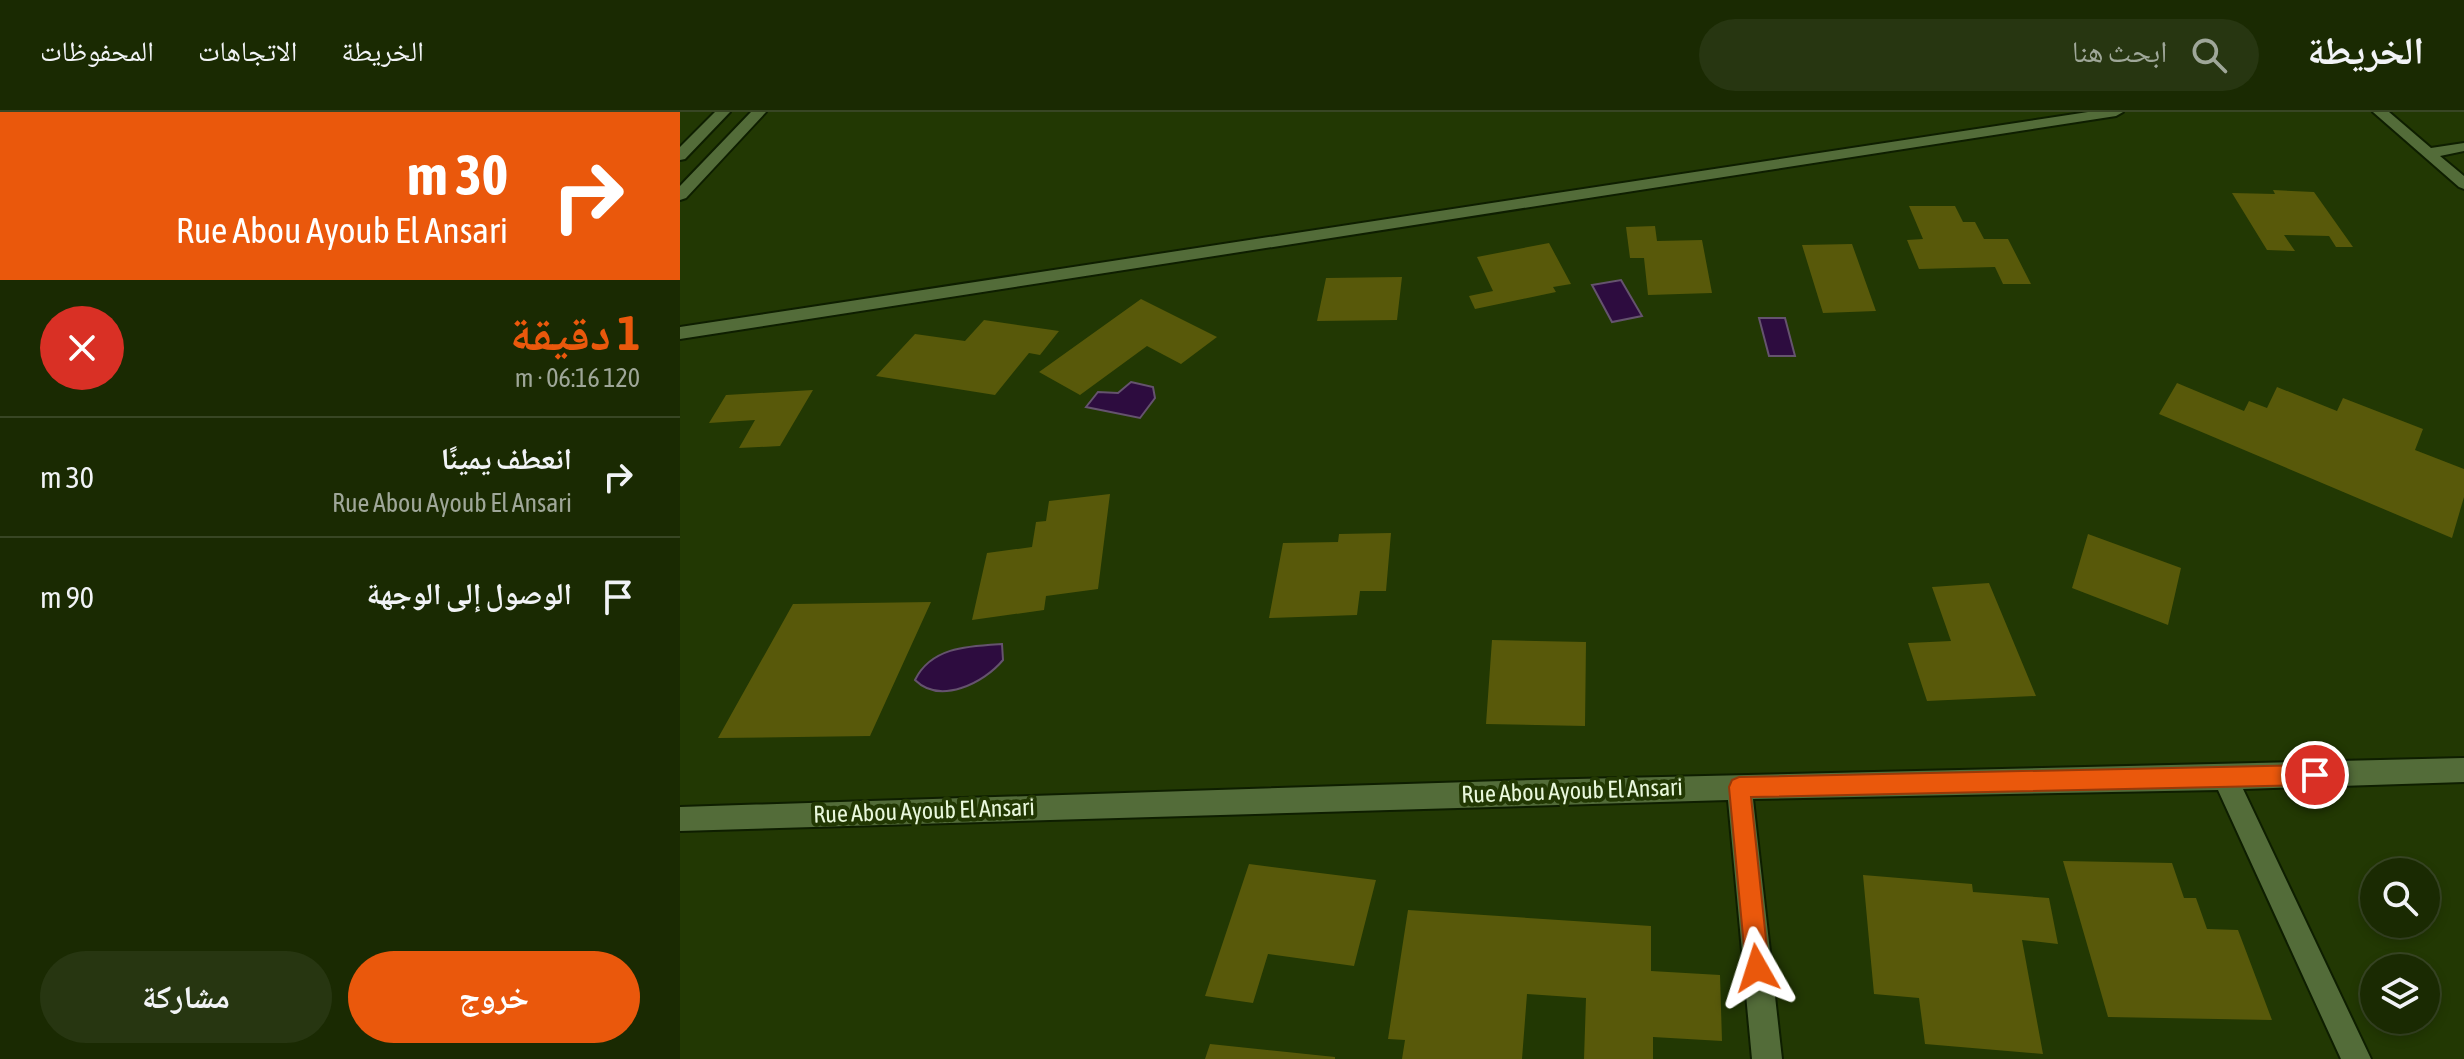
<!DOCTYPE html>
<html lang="ar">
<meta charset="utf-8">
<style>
:root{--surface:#1a2a02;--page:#273611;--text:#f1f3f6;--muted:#9fa799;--line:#384624;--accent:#ea580c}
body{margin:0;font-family:"Asap Condensed","Noto Naskh Arabic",sans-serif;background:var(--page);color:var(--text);direction:rtl;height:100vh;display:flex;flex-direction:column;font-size:30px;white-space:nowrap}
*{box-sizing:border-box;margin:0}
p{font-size:26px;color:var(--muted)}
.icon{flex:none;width:44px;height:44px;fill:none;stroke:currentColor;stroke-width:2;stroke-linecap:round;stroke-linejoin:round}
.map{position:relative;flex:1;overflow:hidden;direction:ltr}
.panel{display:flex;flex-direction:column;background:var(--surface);width:680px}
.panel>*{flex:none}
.hud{background:#ea580c;color:#fff;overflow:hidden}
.controls{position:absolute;left:1680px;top:746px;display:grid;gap:16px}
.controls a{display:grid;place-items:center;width:80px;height:80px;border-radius:50%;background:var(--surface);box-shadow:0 4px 12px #0003,0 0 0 2px var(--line);font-size:40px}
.pin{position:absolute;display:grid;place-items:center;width:68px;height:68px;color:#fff;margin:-34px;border:4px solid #fff;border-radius:50%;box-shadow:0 2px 8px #0007}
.me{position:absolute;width:88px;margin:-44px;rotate:354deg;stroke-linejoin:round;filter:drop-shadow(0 0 6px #0008)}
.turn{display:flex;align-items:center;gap:28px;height:168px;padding:0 40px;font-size:36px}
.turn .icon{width:104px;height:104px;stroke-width:2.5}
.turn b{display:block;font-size:56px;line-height:68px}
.round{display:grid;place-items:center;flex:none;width:84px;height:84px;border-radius:42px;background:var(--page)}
.summary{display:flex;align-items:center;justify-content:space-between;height:136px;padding:0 40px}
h1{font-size:48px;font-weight:700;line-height:60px;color:var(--accent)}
.button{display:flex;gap:16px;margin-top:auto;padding:16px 40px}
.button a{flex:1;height:92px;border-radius:48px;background:var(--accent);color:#fff;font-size:32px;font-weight:700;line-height:92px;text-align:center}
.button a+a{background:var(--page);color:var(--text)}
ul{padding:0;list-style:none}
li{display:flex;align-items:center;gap:24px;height:120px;padding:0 40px;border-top:2px solid var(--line)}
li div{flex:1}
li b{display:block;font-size:30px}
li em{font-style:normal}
header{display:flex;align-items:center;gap:48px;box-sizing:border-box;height:112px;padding:0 40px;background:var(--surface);border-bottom:2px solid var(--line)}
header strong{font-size:38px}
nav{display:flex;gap:44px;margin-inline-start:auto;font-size:28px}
.search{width:560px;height:72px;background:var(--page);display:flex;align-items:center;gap:20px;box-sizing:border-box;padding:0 28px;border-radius:44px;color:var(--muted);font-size:30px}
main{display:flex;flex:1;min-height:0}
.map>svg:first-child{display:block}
</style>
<header>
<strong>الخريطة</strong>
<div class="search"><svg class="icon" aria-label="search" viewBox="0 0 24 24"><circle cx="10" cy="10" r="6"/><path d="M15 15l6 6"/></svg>ابحث هنا</div>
<nav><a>الخريطة</a><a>الاتجاهات</a><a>المحفوظات</a></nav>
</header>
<main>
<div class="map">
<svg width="1784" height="947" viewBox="0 0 1784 947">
<rect width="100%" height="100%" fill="#223803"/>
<!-- water -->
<path fill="#2d0c3f" stroke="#65536e" stroke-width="2" d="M941 168 962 204 932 210 912 173Z
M1079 206H1105L1115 244H1089Z
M451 270 473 275 475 286 460 306 406 295 418 280 438 281Z
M322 532 323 548C304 571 260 593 235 568 251 535 288 534 322 532Z"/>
<!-- building -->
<path fill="#58590a" d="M1593 78 1634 80 1673 135H1656L1649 124 1604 123 1615 139 1587 138 1552 81 1595 82Z
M1229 94H1275L1283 110H1295L1304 127H1328L1351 172H1323L1315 155 1239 157 1227 128 1243 127Z
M975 114 977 129 1022 128 1032 181 968 183 964 146H950L946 115Z
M869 131 891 172 873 175 876 180 795 197 789 184 813 179 797 145Z
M1172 132 1196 199 1143 201 1122 133Z
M722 165 717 208 637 209 646 166Z
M461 187 537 225 501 252 467 234 400 283 359 260Z
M304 208 379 219 360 243 349 241 315 283 196 264 235 222 285 229Z
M1497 271 1564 299 1569 289 1587 296 1597 275 1657 299 1663 286 1743 317 1735 338 1784 357V385L1772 426 1479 302Z
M133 278 100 334 59 336 75 308 29 311 46 283Z
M430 382 418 477 366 484 364 498 292 508 307 441 352 435 356 410 366 409 369 389Z
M711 421 706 479H680L677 503 589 506 603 431 658 430 659 422Z
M1408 422 1501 456 1488 513 1392 476Z
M1309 471 1356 584 1247 589 1228 531 1271 529 1252 475Z
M251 490 190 624 38 626 113 492Z
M812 528 906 530 905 614 806 612Z
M1383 749 1492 751 1504 786H1516L1527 817 1558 818 1592 908 1428 905Z
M569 752 696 768 674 854 588 842 573 891 525 884Z
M1183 763 1292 772 1293 780 1369 786 1378 832 1342 828 1363 942 1245 932 1239 886 1194 882Z
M728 798 971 814V859L1040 863 1042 929 973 925V947H904L906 886 847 882 842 947H722L725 928 708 927Z
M530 932 655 945V947H525Z"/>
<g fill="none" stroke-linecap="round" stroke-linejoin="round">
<!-- minor casing -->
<g stroke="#0e1e00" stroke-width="4">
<path id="minor" d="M1408 0H1443L1436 4 0 227V215Z
M1693 0H1709L1751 36 1784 31V39L1760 44 1784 64V77L1779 75Z
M1784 646V670L1563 677 1691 947H1661L1538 678 1073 687 1102 947H1072L1048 688 0 719V695L854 668Z"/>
</g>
<!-- tertiary casing -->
<g stroke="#0e1e00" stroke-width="4">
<path id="tertiary" d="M35 0H50L5 47 0 48V35Z
M71 0H86L6 86 0 88V74Z"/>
</g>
<!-- minor -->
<use href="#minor" fill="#536c39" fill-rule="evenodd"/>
<!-- tertiary -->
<use href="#tertiary" fill="#536c39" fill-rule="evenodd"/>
</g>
<!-- route -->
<path fill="#ea580c" stroke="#983908" stroke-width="2" d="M1635 653 1642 656 1645 663 1642 670 1635 673 1071 685 1089 856 1086 865 1077 868 1069 865 1066 856 1049 675 1052 668 1059 665Z"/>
<g text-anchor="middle" stroke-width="8" stroke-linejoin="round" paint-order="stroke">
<!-- street labels -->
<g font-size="24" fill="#e9f8dc" stroke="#223803">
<text transform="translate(892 679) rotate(-2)" y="8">Rue Abou Ayoub El Ansari</text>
<text transform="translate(244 699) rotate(-2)" y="8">Rue Abou Ayoub El Ansari</text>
</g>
</g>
</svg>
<div class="controls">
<a><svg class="icon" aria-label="search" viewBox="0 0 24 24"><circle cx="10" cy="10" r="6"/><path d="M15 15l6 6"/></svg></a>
<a><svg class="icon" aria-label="layers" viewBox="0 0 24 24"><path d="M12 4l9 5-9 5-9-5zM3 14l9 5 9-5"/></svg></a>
</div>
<div class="pin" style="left:1635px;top:663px;background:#d93025"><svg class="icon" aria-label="arrive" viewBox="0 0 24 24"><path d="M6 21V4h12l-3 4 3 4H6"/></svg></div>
<svg class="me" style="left:1077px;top:856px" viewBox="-20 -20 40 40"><path d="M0-17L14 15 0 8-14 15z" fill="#ea580c" stroke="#fff" stroke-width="4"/></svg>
</div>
<section class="panel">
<div class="hud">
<div class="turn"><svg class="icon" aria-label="right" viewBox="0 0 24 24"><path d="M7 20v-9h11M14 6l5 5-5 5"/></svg><div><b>30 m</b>Rue Abou Ayoub El Ansari</div></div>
</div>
<div class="summary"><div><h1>1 دقيقة</h1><p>120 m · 06:16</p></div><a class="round" style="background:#d93025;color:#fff"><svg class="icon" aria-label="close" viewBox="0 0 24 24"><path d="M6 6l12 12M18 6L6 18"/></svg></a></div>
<ul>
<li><svg class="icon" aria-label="right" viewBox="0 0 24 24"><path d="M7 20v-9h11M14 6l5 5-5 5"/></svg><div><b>انعطف يمينًا</b><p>Rue Abou Ayoub El Ansari</p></div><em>30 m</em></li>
<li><svg class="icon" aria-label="arrive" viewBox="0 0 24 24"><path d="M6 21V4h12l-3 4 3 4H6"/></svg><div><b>الوصول إلى الوجهة</b></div><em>90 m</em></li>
</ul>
<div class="button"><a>خروج</a><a>مشاركة</a></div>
</section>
</main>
